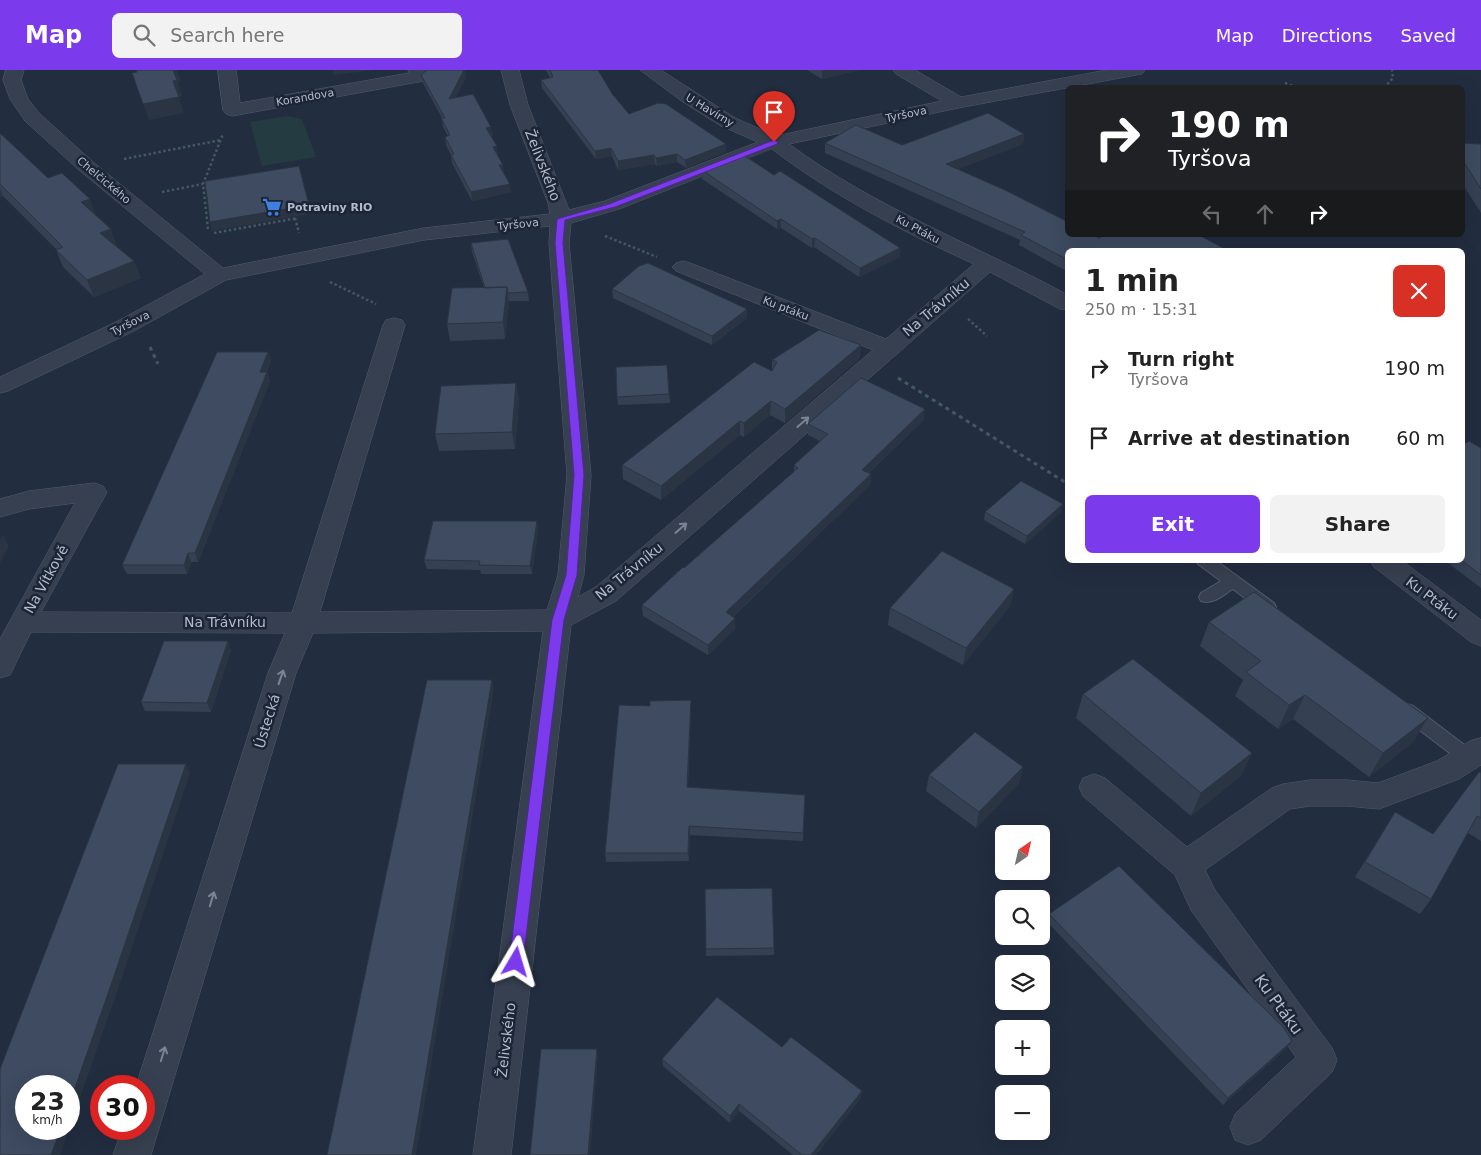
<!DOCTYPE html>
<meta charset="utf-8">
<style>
:root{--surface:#fff;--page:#f2f2f2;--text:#222;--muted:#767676;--accent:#7c3aed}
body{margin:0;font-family:"DejaVu Sans",sans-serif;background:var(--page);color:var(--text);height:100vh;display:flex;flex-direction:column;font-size:19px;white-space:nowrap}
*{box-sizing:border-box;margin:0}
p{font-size:16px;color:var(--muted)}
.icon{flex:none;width:28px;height:28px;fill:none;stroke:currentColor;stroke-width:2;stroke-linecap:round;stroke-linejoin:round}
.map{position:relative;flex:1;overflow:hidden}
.panel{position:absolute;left:1065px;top:178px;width:400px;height:315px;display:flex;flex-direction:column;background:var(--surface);border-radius:8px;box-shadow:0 5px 20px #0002}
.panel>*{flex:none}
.guide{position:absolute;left:1065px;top:15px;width:400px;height:152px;border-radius:8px;box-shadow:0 5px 20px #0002;background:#202124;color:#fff;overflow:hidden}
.needle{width:32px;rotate:34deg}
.controls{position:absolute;left:995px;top:755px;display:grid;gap:10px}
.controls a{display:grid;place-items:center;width:55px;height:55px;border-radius:8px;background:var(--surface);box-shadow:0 5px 20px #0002;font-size:25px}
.speed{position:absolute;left:15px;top:1005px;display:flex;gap:10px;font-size:25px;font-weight:700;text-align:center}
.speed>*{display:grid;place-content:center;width:65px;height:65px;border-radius:50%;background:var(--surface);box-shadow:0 5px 20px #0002;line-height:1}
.speed small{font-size:12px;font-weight:400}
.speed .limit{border:8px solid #d22;background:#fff;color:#111}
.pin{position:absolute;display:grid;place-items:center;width:42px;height:42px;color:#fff;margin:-51px -21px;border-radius:50% 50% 50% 0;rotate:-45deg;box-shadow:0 0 5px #0007}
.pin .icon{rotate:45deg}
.me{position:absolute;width:55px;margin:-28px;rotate:7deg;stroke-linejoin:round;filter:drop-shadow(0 0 4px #0008)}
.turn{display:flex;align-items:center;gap:18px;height:105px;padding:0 20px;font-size:22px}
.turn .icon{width:65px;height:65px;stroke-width:2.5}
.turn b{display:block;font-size:35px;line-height:42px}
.lanes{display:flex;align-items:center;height:48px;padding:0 20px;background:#0003;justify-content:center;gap:25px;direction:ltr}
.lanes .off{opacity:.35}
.round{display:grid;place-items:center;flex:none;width:52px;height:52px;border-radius:8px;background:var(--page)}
.overview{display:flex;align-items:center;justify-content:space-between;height:85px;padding:0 20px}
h1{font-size:30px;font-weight:700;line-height:38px}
.cta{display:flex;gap:10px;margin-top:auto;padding:10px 20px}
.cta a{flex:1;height:58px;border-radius:8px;background:var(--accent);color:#fff;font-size:20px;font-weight:700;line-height:58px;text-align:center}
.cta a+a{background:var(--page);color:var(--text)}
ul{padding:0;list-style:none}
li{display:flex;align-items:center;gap:15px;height:70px;padding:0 20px}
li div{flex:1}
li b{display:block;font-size:19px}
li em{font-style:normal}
header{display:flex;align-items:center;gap:30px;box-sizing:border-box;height:70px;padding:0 25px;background:var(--accent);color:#fff}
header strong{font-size:24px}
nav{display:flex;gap:28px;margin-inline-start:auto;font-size:18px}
.search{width:350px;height:45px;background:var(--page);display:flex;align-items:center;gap:12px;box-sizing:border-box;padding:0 18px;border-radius:8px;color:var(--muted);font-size:19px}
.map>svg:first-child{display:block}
</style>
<header>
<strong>Map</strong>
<div class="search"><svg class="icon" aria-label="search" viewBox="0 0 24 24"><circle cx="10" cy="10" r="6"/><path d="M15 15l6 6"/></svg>Search here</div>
<nav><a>Map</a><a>Directions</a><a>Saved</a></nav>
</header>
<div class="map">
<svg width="1481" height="1085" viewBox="0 0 1481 1085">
<rect width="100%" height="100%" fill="#222d40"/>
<!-- green -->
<path fill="#243c41" d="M287 46 302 49 316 87 262 96 250 52Z"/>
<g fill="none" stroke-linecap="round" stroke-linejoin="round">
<!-- service casing -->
<g stroke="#525b6b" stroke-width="2">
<path id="service" d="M1196 490H1215L1274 533 1276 537 1274 541 1268 543 1262 541 1233 519C1223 525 1213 535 1201 531L1199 527 1201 523 1221 511 1198 494Z
M1407 634 1413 636 1475 683 1478 688 1475 693 1469 695 1463 693 1401 646 1398 641 1401 636Z"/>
</g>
<!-- minor casing -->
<g stroke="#525b6b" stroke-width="1">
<path id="minor" d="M6 0H24L21 10 28 29 39 43 93 92 223 198 424 158 550 144 548 133 510 35 501 0H519L528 35 569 140 605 131 758 72 721 56 683 32 640 0H661L735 48 776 66 942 31 896 4 893 0H915L961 27 1107 0H1145L1142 4 1136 5 958 38 789 74C874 137 975 175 1068 225V240L1060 239 990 202 616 531 571 555 511 1085H473L543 561 313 563 296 603 151 1085H113L122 1059H144V1016H136L268 603 285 563 31 562 10 605 0 608V569L75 433 29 439 0 447V429L29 421 94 413 103 416 107 422 41 542 292 543 383 255 386 250 394 248 402 250 405 255 320 542 547 540 558 505 567 405 549 173 550 156 424 170 226 210 132 262 8 321 0 323V307L116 252 205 204 79 100 25 51 10 29 3 10ZM772 79C833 126 904 162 974 194L886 269 690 193 683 191 676 193 672 197 676 201 873 280 596 517 578 527 584 505 591 405 569 173 571 153 619 139Z
M218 0H236L240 33 409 3 408 0H426L427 7 424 11 418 12 232 46 226 44 223 40Z
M1370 490H1401L1481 550V576L1471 572 1374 497Z
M1481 668V695L1459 709 1379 739 1347 736H1310L1290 739 1205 800 1215 820 1332 978 1337 990 1332 1002 1261 1070 1248 1075 1235 1070 1230 1057 1235 1044 1296 987 1191 840 1175 805 1083 726 1079 717 1083 708 1094 704 1105 708 1187 777 1272 718 1283 714 1310 710H1347L1378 713 1437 691 1470 671Z"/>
</g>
<!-- path-far1 -->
<path stroke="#42595e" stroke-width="2.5" stroke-dasharray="2.5 2.5" stroke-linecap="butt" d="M1285 13 1298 18
M1384 18 1393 8 1392 0
M124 89 221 70
M162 122 203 114
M295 148 299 163
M208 159 203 114 223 64
M214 163 298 148
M605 166 657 187
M330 212 376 234
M968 249 987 266"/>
<!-- path -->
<path stroke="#42595e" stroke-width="3" stroke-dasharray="4 4" stroke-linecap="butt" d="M150 277 158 294
M898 308 1068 414"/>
<!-- service -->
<use href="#service" fill="#374050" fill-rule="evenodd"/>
<!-- minor -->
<use href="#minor" fill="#374050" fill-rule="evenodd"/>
</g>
<!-- wall -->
<path fill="#354053" d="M546 0H598L613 25 629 44 726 74V82L686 98 677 92 657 96 655 94 618 100 612 86 596 89 542 18 541 10 550 8Z
M807 0H860L822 9Z
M421 5 466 7 455 28 493 66H491L497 76V85L511 122 472 131 452 93 451 85 446 75 445 67 448 66 443 57 442 48 423 13Z
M0 63 48 108 96 145 117 176H116L141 208 94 227 63 197 56 180V179L3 126 0 127Z
M1024 64 1023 74 958 99 1099 168 1199 165 1068 180V202L1019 175 1020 170 825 83V73L902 75Z
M1462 73 1481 74V143L1462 113Z
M702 100 900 187 859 207 814 177 812 178 781 158 777 159 702 109Z
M471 173 528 222 529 231H509L505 269 450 271 447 254 484 218 472 182Z
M612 219 747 239V248L712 275 613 228Z
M861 275 859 289 785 353 770 345 744 367 740 365 661 430 623 409 622 395 772 301V290Z
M268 282 271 291 267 302 270 311 198 492H191L187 504H127L122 495Z
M667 295 670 333 618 335 617 327Z
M516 313 519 330 515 379 439 381 435 364Z
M924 350 869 403 871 404 870 415 733 547 735 559 708 585 643 546 642 535 794 402V395L820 371 808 365V354Z
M1481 378V518L1444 490H1462Z
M1063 434 1061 442 1025 474 984 450 985 442Z
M537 451 538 460 532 504H481L480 500 427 499 424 490Z
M1014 519 1010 536 963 595 888 555 890 538Z
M1209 552 1428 648 1413 672 1369 707 1293 649 1278 659 1235 626 1243 610 1200 576Z
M231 580 211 642 145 641 141 632Z
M1083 624 1252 683 1241 706 1191 746 1076 648Z
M691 639 688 717 805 725 803 771 690 765 689 791 606 792 605 783Z
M1023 697 1019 713 976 758 926 721 929 705Z
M1481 703V771L1468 763 1431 829 1420 844 1355 807 1395 742 1433 764Z
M1049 844 1292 971 1287 978 1223 1035 1047 852Z
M774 878V885L706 886V879Z
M782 977 861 1028 816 1085H793L739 1041 730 1053 663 996 662 989Z"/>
<!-- shaded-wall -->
<path fill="#2b3443" d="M173 0H177L181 11H178L182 26 179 27 184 43 149 50 143 34 173 11Z
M333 0H376L334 5Z
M464 0H465L466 7 450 37 449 29Z
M827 0H860L822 9V1Z
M491 57 493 66 487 67 486 58Z
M1024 64 1023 74 945 104 946 94Z
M726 74V82L686 98 685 90Z
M497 76 498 85H494L493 77Z
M611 78 612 86 596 89 595 81Z
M677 84V92L657 96 656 88Z
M654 85 655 94 618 100V91Z
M499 95H503L504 103 501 104Z
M510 114 511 122 472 131 471 122Z
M0 119 3 126 0 127Z
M90 129 96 145 88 149 81 132Z
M309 135 311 144 212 161 210 152Z
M781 149V158L777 159V151Z
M111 159 117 176 106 179 100 163Z
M815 168 814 177 812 178V169Z
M900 178V187L859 207 860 198Z
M134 191 141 208 94 227 87 210Z
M507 217 509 234 505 269 503 252Z
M747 239V248L712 275V266Z
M861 275 859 289 785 353V339Z
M268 282 271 291 263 311 260 302Z
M267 302 270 311 198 492 195 483Z
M516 313 519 330 515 379 512 362Z
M771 331 770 345 744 367V353Z
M925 339 924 350 861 410 862 400Z
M740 351V365L661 430V416Z
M871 404 870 415 726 553V542Z
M1063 434 1061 442 1025 474 1027 466Z
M537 451 538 460 532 504 530 496Z
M3 465 9 476 0 493V470Z
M188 483 191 492 187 504 184 495Z
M1014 519 1010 536 963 595 966 578Z
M735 548V559L708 585V575Z
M228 571 231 580 211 642 207 633Z
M492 610 494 619 416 1085H412Z
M1305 625 1293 649 1278 659 1289 635Z
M691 630V639L687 726V717Z
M1428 648 1413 672 1369 707 1383 683Z
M1252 683 1241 706 1191 746 1201 723Z
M186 694 190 703 118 919 60 1085H51L61 1059H69V1035Z
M1023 697 1019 713 976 758 979 742Z
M689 756 690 765 689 791 688 783Z
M1292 971 1287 978 1223 1035 1228 1028Z
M597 979 598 986 590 1085H588Z
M862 1021 861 1028 816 1085H811Z
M739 1034V1041L730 1053V1046Z"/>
<!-- building -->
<path fill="#3e4b60" stroke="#2b3443" d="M136 0H173L177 10 173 11 179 27 143 34 132 3 137 2Z
M427 0H464L449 29 473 24 491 57 486 58 497 76 493 77 503 95H499L510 114 471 122 451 85 454 84 445 67 450 65 441 48H445L421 5Z
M550 0H598L613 25 629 44 658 33 666 34 726 74 685 90 677 84 656 88 654 85 618 91 611 78 595 81 541 10 553 7Z
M988 43 1024 64 946 94 1007 121 1068 152V165H1093L1099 168 1105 165H1199L1227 180H1068V190L1021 165 1025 162 825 73 856 55 902 75Z
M0 63 48 108 62 103 90 129 81 132 111 159 100 163 134 191 87 210 56 180 63 177 0 114Z
M1462 73 1481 74V119L1462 89Z
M742 84 774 105 780 101 900 178 860 198 815 168 812 169 781 149 777 151 702 100Z
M299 96 309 135 210 152 205 111Z
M508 169 528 222 508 223 507 217 485 218 471 173Z
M648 193 747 239 712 266 612 219 639 196Z
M507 217 503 252 447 254 452 218Z
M819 260 861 275 785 339 771 331 744 353 740 351 661 416 622 395 754 292 772 301 777 292 772 290Z
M217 282H268L260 302H267L195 483H188L184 495H122Z
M667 295 669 324 617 327 616 297Z
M861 308 925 339 862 400 871 404 726 542 735 548 708 575 642 535 683 497 684 498 798 398 794 395 828 364 808 354Z
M516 313 512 362 435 364 441 316Z
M1469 371 1481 378V505L1461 490H1462V375Z
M1021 411 1063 434 1027 466 985 442Z
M433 451H537L530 496 479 495 480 491 424 490Z
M942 481 1014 519 966 578 890 538Z
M1254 522 1428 648 1383 683 1305 625 1289 635 1246 602 1261 591 1209 552Z
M164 571H228L207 633 141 632Z
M1133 589 1252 683 1201 723 1083 624Z
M427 610H492L412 1085H327Z
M691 630 687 717 805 725 803 763 689 756 688 783H605L619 635 650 636V631Z
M975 662 1023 697 979 742 929 705Z
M118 694H186L112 912 69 1035V1016H26V1059H61L51 1085H0V999Z
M1479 702 1481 703V748L1477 746 1431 829 1365 792 1395 742 1433 764Z
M1119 796 1283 957 1292 971 1228 1028 1049 844Z
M772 818 774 878 706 879 705 819Z
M717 927 782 977 791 967 862 1021 811 1085H802L739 1034 730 1046 662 989Z
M541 979H597L588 1085H530Z"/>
<!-- one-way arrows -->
<defs><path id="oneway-shaft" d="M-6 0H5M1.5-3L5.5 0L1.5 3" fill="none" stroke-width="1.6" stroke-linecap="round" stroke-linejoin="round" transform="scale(1.25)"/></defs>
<g stroke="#7b8494">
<use href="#oneway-shaft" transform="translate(803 352) rotate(-41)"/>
<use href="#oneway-shaft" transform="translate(681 458) rotate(-41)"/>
<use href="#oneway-shaft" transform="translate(281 607) rotate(-71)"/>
<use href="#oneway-shaft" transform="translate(212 829) rotate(-73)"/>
<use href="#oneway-shaft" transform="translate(163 984) rotate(-73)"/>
</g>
<!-- route -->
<path fill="#7c3aed" stroke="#51269a" d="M774 70 778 72 777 74 615 137 565 150 563 173 584 405 577 505 564 550 523 892 521 897 516 899 511 897 509 892 552 550 566 505 574 405 555 173 557 149 609 134Z"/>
<!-- icons -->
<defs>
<g id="supermarket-bare" transform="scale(1.5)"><path d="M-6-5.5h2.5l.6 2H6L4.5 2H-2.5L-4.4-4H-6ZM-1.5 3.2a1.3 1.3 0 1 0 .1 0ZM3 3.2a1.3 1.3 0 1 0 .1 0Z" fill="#3f7fe0" stroke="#1c2535" stroke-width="2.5" paint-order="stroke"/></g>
</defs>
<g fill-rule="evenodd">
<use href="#supermarket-bare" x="272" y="137"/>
</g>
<g text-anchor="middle" stroke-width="5" stroke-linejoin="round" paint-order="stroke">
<!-- far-street labels -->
<g font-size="11" fill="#b3bbcb" stroke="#1c2535">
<text transform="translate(305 27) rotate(-10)" y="4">Korandova</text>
<text transform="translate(710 40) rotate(31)" y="4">U Havírny</text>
<text transform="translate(906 44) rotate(-12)" y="4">Tyršova</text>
<text transform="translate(104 110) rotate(40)" y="4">Chelčického</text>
<text transform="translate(518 154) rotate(-6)" y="4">Tyršova</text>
<text transform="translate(918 159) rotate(28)" y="4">Ku Ptáku</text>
<text transform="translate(786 238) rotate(21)" y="4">Ku ptáku</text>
<text transform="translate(130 253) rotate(-27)" y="4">Tyršova</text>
</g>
<!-- far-poi labels -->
<g font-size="11" font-weight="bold" fill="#b3bbcb" stroke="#1c2535" text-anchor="start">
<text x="287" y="141">Potraviny RIO</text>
</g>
<!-- street labels -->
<g font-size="14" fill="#b3bbcb" stroke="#1c2535">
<text transform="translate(543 95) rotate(69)" y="5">Želivského</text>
<text transform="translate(936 237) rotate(-40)" y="5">Na Trávníku</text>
<text transform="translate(629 501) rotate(-39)" y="5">Na Trávníku</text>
<text transform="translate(46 509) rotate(-61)" y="5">Na Vítkově</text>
<text transform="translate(1432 528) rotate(37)" y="5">Ku Ptáku</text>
<text x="225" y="557">Na Trávníku</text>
<text transform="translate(267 651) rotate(-73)" y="5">Ústecká</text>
<text transform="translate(506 970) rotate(-83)" y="5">Želivského</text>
</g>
<!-- near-street labels -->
<g font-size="16" fill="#b3bbcb" stroke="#1c2535">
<text transform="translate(1279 934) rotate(54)" y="6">Ku Ptáku</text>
</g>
</g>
</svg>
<div class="controls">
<a><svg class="needle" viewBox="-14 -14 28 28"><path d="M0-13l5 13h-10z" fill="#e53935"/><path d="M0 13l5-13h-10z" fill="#767676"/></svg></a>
<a><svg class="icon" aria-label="search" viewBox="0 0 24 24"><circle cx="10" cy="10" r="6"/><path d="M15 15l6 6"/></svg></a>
<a><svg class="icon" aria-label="layers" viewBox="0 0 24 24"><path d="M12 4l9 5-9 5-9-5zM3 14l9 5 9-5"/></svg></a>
<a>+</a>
<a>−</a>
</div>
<div class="speed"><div>23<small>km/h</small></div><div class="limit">30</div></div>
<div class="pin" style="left:774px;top:72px;background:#d93025"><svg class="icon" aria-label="arrive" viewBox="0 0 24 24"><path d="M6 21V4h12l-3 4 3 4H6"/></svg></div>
<svg class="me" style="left:516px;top:892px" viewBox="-20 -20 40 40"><path d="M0-17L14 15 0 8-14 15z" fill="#7c3aed" stroke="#fff" stroke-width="4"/></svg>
<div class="guide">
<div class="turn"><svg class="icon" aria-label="right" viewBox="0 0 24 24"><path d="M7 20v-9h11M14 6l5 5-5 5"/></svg><div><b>190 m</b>Tyršova</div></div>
<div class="lanes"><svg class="icon off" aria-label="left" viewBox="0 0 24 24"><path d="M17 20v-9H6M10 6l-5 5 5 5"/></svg><svg class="icon off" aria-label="ahead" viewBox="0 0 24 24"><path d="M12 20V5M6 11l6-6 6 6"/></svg><svg class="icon" aria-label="right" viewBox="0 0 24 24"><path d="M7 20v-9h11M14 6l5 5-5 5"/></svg></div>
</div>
<section class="panel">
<div class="overview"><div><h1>1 min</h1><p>250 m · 15:31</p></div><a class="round" style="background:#d93025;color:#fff"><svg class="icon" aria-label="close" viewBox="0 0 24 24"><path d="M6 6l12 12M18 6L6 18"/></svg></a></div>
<ul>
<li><svg class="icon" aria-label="right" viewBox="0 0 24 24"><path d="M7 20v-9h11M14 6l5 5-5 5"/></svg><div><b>Turn right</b><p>Tyršova</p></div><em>190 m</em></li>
<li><svg class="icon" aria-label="arrive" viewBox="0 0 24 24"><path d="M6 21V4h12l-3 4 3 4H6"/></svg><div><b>Arrive at destination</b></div><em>60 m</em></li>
</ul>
<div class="cta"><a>Exit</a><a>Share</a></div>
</section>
</div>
